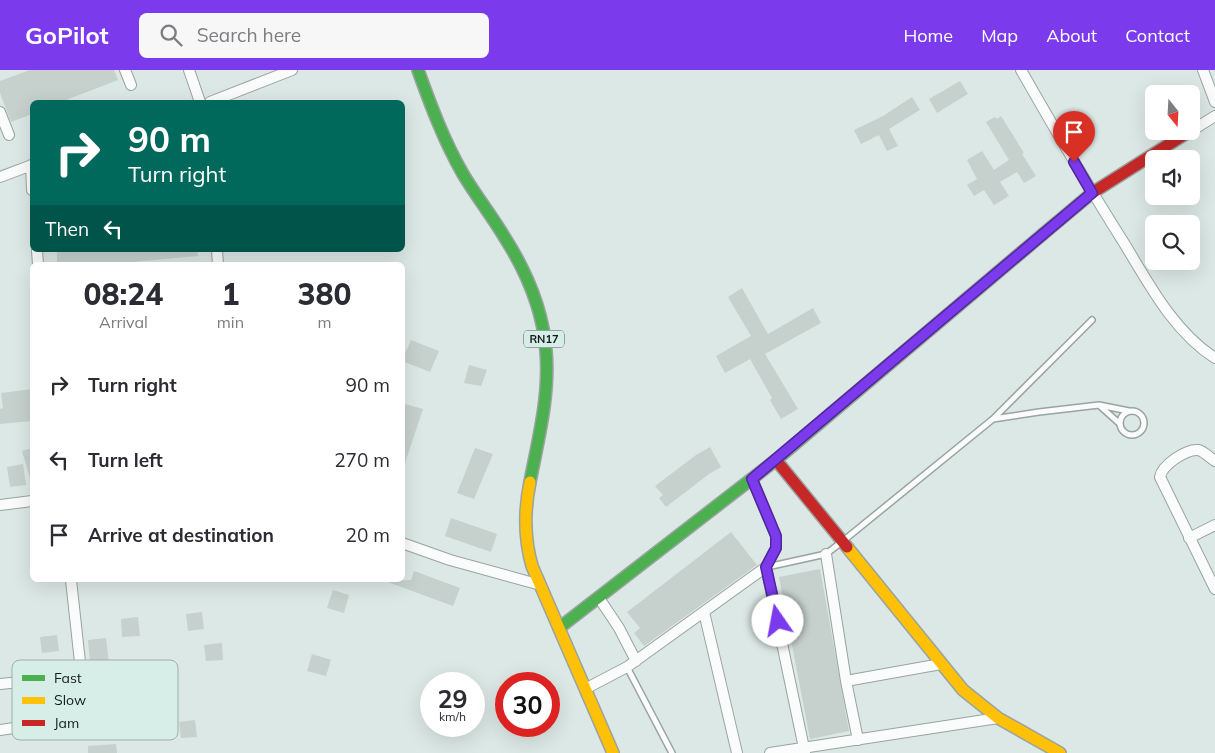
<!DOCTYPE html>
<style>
:root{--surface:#fff;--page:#f7f7f7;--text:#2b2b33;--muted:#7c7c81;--accent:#7c3aed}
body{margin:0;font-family:Mulish,sans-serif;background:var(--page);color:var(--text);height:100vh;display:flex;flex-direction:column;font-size:19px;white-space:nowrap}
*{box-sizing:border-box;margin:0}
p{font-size:16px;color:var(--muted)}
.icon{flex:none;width:28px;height:28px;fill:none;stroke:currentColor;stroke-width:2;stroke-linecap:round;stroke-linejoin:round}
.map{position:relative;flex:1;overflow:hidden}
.side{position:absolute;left:30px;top:192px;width:375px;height:320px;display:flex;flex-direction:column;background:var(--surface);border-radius:8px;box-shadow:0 5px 20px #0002}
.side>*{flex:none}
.guide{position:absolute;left:30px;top:30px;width:375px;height:152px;border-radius:8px;box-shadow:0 5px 20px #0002;background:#00695c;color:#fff;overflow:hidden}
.needle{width:32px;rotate:162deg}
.tools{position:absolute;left:1145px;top:15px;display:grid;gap:10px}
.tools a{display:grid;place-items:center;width:55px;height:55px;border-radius:8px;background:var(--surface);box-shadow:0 5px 20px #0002;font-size:25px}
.speed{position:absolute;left:420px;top:602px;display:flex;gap:10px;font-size:25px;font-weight:700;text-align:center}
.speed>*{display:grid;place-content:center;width:65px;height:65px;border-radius:50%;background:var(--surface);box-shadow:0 5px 20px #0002;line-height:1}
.speed small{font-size:12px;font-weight:400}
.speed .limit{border:8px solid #d22;background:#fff;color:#111}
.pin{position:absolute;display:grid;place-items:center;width:42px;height:42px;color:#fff;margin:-51px -21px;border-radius:50% 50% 50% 0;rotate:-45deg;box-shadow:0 0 5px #0007}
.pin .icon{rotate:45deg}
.me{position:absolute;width:55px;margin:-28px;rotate:348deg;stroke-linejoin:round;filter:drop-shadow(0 0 4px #0008)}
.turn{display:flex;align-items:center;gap:18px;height:105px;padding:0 15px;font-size:22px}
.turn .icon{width:65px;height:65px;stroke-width:2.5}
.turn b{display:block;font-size:35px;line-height:42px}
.then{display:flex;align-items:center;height:48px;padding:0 15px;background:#0003;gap:10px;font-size:19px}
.eta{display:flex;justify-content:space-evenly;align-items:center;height:85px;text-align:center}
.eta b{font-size:30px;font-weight:800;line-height:35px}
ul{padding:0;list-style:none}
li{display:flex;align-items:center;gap:15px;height:75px;padding:0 15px}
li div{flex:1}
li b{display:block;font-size:19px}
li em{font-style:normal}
header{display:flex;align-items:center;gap:30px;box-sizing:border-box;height:70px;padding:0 25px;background:var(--accent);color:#fff}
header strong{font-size:24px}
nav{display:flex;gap:28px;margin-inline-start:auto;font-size:18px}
.search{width:350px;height:45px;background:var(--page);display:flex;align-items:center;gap:12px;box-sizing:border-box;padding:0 18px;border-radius:8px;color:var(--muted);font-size:19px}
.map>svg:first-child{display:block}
</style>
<header>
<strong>GoPilot</strong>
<div class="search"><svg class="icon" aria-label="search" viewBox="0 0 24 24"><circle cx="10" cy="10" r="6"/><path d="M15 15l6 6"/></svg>Search here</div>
<nav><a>Home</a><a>Map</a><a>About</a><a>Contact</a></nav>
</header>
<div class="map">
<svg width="1215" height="683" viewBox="0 0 1215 683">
<rect width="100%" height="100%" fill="#dce8e5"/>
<!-- building -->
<path fill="#c6d0cd" d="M30 0H114L118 10 61 32H32V44L11 52 0 23V11Z
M960 11 968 24 937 43 929 29Z
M912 27 920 40 889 59 898 76 887 81 879 65 861 74 854 60 883 46Z
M1001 46 1024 83 1022 84 1036 106 1024 113 1017 102 1000 112 1009 126 994 135 984 120 974 126 967 115 977 109 967 90 982 81 994 100 1009 90 986 52 995 47 997 49Z
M57 180H197L198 186 99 195H57Z
M742 218 768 264 813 238 821 253 765 284 798 339 781 349 770 330 772 328 750 289 725 303 716 286 751 266 728 227Z
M411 270 439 281 430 302 402 291Z
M469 295 487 300 481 316 464 313Z
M32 319V351L0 354V339L3 338 1 323Z
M405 334 423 339 404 396H402V343Z
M710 377 721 397 709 404 666 437 659 428 663 425 655 416 696 385Z
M32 378V408H30L22 381Z
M475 378 493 384 474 429 457 423Z
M23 394 26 415 10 417 7 397Z
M451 448 497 464 491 482 445 466Z
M731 462 757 495 644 576 634 563 640 558 627 542Z
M820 499 849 661 810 669 779 507Z
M414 501 460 518 453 536 385 511 411 510Z
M333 520 349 525 344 543 327 538Z
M202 542 204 559 188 561 186 544Z
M138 547 140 566 122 567 121 549Z
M57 565 59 581 42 583 40 567Z
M106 568 112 618 127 617 128 633 94 637 88 570Z
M222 573 223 590 206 591 204 575Z
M312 584 331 590 326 606 307 601Z
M195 650 197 667 181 668 179 652Z
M116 674 117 683H88V676Z"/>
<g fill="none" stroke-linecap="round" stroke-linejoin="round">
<!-- lane casing -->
<g stroke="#99a3a0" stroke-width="8">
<path id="lane" d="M1100 336 1120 354
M1120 353a12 12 0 1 1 24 0a12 12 0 1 1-24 0Z
M993 349 1039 342 1099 335 1129 341
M767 497 826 484 843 471 993 349 1092 250
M627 597 672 683"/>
</g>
<!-- street casing -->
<g stroke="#99a3a0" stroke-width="12">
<path id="street" d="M125 0 131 15
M189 0 200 32
M1021 0C1054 58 1088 116 1124 173 1149 214 1174 262 1215 288
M1203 0 1215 32
M210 32 292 0
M0 42 9 65
M1191 61 1215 46
M31 95 32 120
M0 107 32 95
M37 180 38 195
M217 180 218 195
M1215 391C1210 388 1204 381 1198 380 1186 379 1162 395 1160 407L1215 519
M0 435 32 431
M1189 468 1215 455
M402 473 450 490 537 514
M826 484 846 611 941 594
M766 497 805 683
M599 528 619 558 636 591
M704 542 737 683
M846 611 858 670
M0 614 82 606
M585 619 627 597 766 497 776 478V466L752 409
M0 660 86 647 71 510
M770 683 998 648"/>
</g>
<!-- fast casing -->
<g stroke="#99a3a0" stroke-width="14">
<path id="fast" d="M418 0C431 36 444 71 463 104 476 126 492 146 505 168 526 201 543 241 546 281 550 325 538 370 530 412
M559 558 776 390 1043 164"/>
</g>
<!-- slow casing -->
<g stroke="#99a3a0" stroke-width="14">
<path id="slow" d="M530 412C524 441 524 468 532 496L613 683
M847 477 963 620 998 648 1060 683"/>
</g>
<!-- jam casing -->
<g stroke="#99a3a0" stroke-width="14">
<path id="jam" d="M1043 164 1092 123 1190 61
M776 390 847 477"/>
</g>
<!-- lane -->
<use href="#lane" stroke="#fafcfb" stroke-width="5"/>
<!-- street -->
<use href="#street" stroke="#fafcfb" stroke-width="10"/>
<!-- fast -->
<use href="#fast" stroke="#4caf50" stroke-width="11"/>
<!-- slow -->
<use href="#slow" stroke="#ffc107" stroke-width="11"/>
<!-- jam -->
<use href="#jam" stroke="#c62828" stroke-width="11"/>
</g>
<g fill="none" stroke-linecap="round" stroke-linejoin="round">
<!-- route casing -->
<g stroke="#51269a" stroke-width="12">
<path id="route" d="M778 551 766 497 776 478V466L752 409 1092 123 1074 92"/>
</g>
<!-- route -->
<use href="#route" stroke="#7c3aed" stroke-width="9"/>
</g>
<g text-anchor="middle" stroke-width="4" stroke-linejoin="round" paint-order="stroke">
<!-- shield labels -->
<rect fill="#d6eee7" stroke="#4e5a57" stroke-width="1" x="524" y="260.5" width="40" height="17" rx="4"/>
<g font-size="11" font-weight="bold" fill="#131b19">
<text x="544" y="273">RN17</text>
</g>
</g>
<!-- legend -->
<rect x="12" y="590" width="166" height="80" rx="8" fill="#d6eee7" stroke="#9cafa9" stroke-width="1"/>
<rect x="22" y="605" width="23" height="6" fill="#4caf50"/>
<rect x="22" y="627" width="23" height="7" fill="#ffc107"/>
<rect x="22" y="650" width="23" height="6" fill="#c62828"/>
<g font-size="14" fill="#131b19">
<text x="54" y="613">Fast</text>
<text x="54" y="635">Slow</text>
<text x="54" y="658">Jam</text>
</g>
</svg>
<div class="tools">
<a><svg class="needle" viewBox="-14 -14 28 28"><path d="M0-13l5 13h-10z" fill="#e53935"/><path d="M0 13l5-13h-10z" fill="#7c7c81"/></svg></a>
<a><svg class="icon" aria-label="sound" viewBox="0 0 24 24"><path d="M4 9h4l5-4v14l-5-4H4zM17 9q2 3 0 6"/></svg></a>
<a><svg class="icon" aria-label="search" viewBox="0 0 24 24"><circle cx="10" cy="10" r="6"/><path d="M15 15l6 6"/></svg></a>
</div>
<div class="speed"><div>29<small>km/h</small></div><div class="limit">30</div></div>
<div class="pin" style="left:1074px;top:92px;background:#d93025"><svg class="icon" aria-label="arrive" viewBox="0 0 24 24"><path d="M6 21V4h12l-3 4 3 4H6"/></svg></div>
<svg class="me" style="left:778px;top:551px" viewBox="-20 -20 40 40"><circle r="19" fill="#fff"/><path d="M0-13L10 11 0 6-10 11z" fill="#7c3aed"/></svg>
<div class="guide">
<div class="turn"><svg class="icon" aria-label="right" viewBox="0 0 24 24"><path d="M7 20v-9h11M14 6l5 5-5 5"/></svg><div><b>90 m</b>Turn right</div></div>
<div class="then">Then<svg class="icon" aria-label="left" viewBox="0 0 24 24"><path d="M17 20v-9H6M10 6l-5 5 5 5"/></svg></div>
</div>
<section class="side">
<div class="eta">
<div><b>08:24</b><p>Arrival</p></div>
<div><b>1</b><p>min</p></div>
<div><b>380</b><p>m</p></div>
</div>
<ul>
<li><svg class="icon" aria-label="right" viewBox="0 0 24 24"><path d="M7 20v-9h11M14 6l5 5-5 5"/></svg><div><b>Turn right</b></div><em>90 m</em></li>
<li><svg class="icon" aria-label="left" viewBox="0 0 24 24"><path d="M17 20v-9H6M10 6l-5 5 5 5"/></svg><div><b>Turn left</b></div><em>270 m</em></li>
<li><svg class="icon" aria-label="arrive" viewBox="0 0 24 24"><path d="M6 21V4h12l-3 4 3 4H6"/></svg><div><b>Arrive at destination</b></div><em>20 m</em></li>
</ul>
</section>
</div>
